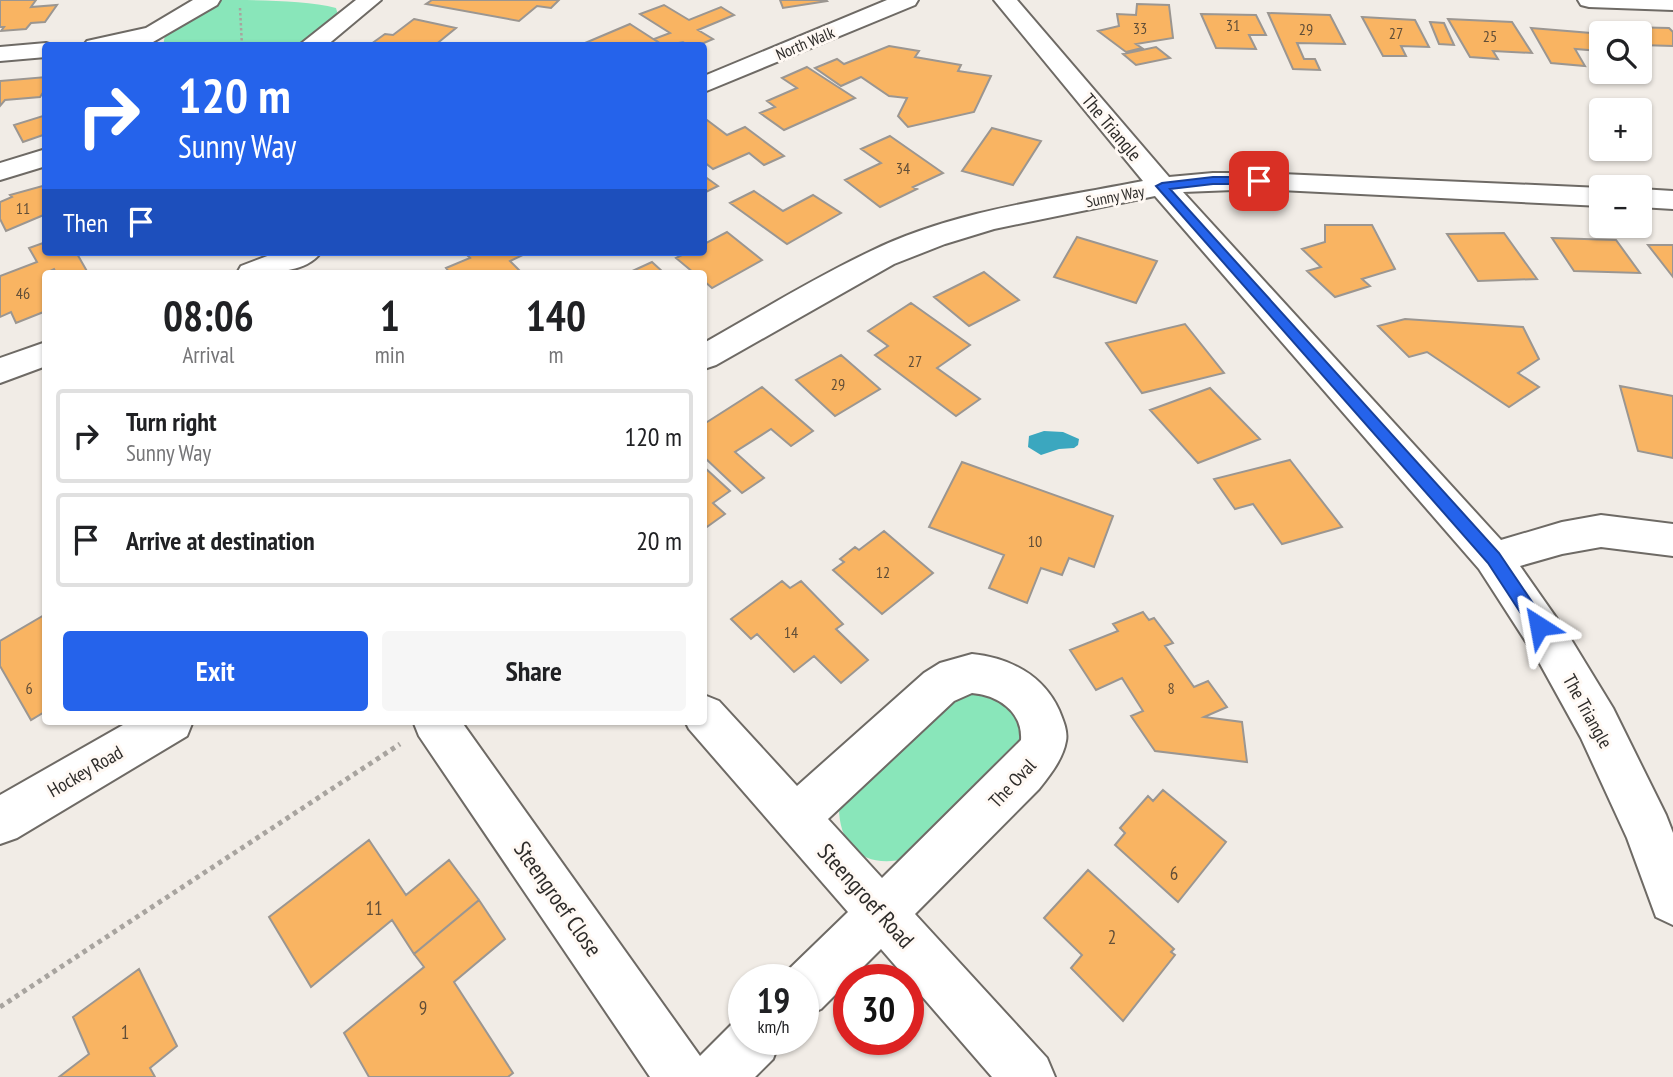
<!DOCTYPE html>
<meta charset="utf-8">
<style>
:root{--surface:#fff;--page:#f6f6f6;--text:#202124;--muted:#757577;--line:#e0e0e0;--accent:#2563eb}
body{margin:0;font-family:"PT Sans Narrow",sans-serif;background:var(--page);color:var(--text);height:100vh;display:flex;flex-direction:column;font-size:26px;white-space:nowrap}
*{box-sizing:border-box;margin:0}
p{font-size:23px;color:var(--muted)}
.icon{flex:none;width:38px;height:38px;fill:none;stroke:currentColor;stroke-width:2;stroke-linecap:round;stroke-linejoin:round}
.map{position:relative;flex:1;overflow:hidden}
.drawer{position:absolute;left:42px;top:270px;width:665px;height:455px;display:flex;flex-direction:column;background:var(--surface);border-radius:7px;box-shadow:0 2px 5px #0004}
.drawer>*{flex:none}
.banner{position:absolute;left:42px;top:42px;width:665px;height:214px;border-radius:7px;box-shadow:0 2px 5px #0004;background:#2563eb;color:#fff;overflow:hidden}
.tools{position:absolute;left:1589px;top:21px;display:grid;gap:14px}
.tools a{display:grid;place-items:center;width:63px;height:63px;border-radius:7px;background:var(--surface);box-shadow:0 2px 5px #0004;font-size:35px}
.speed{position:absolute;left:728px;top:964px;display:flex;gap:14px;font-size:35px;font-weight:700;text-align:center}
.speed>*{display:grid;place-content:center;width:91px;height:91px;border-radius:50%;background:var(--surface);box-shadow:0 2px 5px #0004;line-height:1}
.speed small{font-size:18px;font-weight:400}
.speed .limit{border:10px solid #d22;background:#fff;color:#111}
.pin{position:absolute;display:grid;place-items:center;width:60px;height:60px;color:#fff;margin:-30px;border-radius:14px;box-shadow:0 4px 10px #0006}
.me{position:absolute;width:77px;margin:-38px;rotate:326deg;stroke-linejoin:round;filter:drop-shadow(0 0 5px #0008)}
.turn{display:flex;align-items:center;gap:24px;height:147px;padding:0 21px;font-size:32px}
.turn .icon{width:91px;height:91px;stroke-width:2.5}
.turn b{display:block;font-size:49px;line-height:60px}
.then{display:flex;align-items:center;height:66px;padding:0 21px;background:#0003;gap:14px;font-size:26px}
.eta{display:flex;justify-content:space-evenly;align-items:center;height:119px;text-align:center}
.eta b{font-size:42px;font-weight:700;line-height:49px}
.cta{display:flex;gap:14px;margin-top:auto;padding:14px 21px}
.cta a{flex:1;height:80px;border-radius:7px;background:var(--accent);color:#fff;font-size:28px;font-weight:700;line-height:80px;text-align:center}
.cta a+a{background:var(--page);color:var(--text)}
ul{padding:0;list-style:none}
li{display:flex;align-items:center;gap:21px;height:94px;margin:0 14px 10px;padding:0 7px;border:4px solid var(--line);border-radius:7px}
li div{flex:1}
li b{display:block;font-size:26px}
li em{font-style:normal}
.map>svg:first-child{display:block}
</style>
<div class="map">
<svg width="1673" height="1077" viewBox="0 0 1673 1077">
<rect width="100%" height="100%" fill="#f1ece6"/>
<!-- green -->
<path fill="#89e6ba" d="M219 0C253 0 306 0 336 8L338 15 301 45 163 46 165 35Z
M988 687 1022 718V746L908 858C866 870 838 848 839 805L959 688Z"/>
<!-- water -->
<path fill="#3ba7bf" d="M1044 431 1063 432 1079 439 1078 445 1074 448 1059 449 1041 455 1028 447 1029 436Z"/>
<!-- building -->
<path fill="#f9b462" stroke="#9b9691" stroke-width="2" d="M0 0H36L31 7 57 5 45 22 31 23 26 29 1 31 4 27H0Z
M432 0H559L551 8 537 6 519 21 426 4Z
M780 0H826L827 1 783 8Z
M1137 4 1169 5 1173 38 1136 44 1142 48 1126 52 1098 31 1119 26 1117 14 1136 15Z
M664 5 689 20 721 7 734 15 698 30 713 39 697 46H689L683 42 664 46 654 39 670 33 640 14Z
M1268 13 1330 15 1345 44 1297 43 1304 59H1315L1320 70 1293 69Z
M1201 14 1256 15 1266 35H1249L1256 49 1216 48Z
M1362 17 1415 20 1429 47 1401 46 1406 56H1383Z
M414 19 456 28 434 46 371 44 385 34 393 35Z
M1448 19 1512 22 1532 53 1493 51 1498 59 1470 57Z
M1430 22 1444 23 1454 45 1439 44Z
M630 24 664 46H578Z
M1626 27 1669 28 1673 32V46L1640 45V33H1623L1621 31H1629Z
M1531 28 1591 33 1601 51 1575 49 1585 66 1551 63Z
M889 46 919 51 915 57 961 65 958 71 991 76 974 112 908 127 898 116 907 98 889 96 861 77 841 86 815 68 837 59 844 64Z
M1156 47 1170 58 1136 65 1123 54Z
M807 67 855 98 784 130 760 113 775 107 767 101 797 88 782 78Z
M46 77V88L40 97 5 100 0 106V81Z
M46 115V134L23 142 14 125Z
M707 120 727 135 745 127 784 156 764 165 749 153 713 169 704 162V121Z
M992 128 1041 141 1013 185 962 171Z
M890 136 943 173 913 187 917 189 880 207 845 180 881 163 861 149Z
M704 176 718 186 704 193Z
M46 185V214L6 231 0 219V202L12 197 10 195Z
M754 191 783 211 813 195 841 213 787 244 730 203Z
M1325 225H1372L1395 269 1362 279 1370 286 1335 297 1307 271 1321 267 1302 249 1325 242Z
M727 232 762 260 712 288 704 281V273H694L676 258 688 252H704V244Z
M1504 233 1537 279 1478 281 1447 234Z
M1077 237 1157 261 1136 303 1054 277Z
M1552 238 1616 240 1640 273 1574 271Z
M46 242V252H76L88 273H56L54 269 46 273V311L16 323 11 312 0 317V276L37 262 29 248Z
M1648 245H1673V277Z
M464 252H526L527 253 510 261 521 272 519 273H450L446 268 470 258Z
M652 262 664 273H628Z
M984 272 1019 300 969 326 934 297Z
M911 303 970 345 937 368 980 399 956 416 875 355 888 346 868 331Z
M1405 319 1523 327 1539 359 1518 373 1539 387 1509 407 1427 352 1409 357 1378 326Z
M1185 324 1224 373 1142 393 1106 343Z
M841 355 880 389 835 416 796 380Z
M1620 386 1673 396V458L1638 451Z
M762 387 813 431 791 446 771 429 735 452 764 478 742 493 704 457V424Z
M1210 388 1260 439 1198 463 1150 410Z
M1290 460 1342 527 1282 544 1253 504 1235 509 1214 479Z
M962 462 1113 516 1094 567 1069 558 1062 575 1041 568 1027 603 989 588 1004 555 929 527Z
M704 467 730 491 713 503 725 514 704 529Z
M884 531 933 573 882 614 833 570 844 562 840 559 855 547 859 550Z
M782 581 790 588 801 581 843 624 836 629 868 660 841 683 814 656 794 672 757 634 751 639 731 619Z
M1143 612 1149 620 1154 618 1173 643 1165 646 1194 687 1208 681 1227 707 1204 717 1242 722 1247 762 1155 751 1131 716 1143 711 1122 678 1096 690 1070 650 1118 631 1113 624Z
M46 614V711L31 720 0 666V641Z
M1163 790 1226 842 1178 902 1115 845 1125 833 1120 828 1148 796 1153 801Z
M369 840 406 895 449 860 479 900 414 954 392 920 311 987 269 917Z
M1088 870 1174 949 1171 952 1175 955 1123 1021 1071 968 1082 955 1044 918Z
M479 900 505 939 454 982 513 1073 508 1077H369L344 1033 424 967 414 954Z
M139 969 177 1046 150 1068 155 1077H59L89 1054 73 1017Z"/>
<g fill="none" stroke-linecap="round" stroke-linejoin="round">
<!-- minor casing -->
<g stroke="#6e6a65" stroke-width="4">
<path id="minor" d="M193 0H220L217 5 153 42 156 46H83L87 41 146 28Z
M356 0H381L326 46H298Z
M887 0H918L915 5 704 92V76Z
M994 0H1017L1169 177 1213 173H1259L1601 188V206L1259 189 1183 192 1501 540 1562 522 1601 515 1673 524V556L1601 547 1562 554 1520 566 1569 636 1613 708 1666 815 1673 833V925L1656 917 1627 838 1581 738 1539 662 1479 569 1155 196 994 229 945 244 894 264 716 365 704 369V343C759 312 814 278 871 251 955 210 1053 199 1143 181Z
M1578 0H1673V10L1589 7 1581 5Z
M46 43 55 46H46V57L0 61V47Z
M46 149V166L0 180V163Z
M1640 189 1673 191V209L1640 207Z
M278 252H321C306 275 261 273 237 273L241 266Z
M46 342V366L0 383V358Z
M972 654C1010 658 1043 675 1059 710 1063 720 1068 731 1066 741 1063 759 1050 775 1039 789L915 914 1047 1058 1055 1077H992L881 949 821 1009 803 1017V980H782L785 973 848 912 689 729 685 721H704V695L719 701 797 786 924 673 940 663ZM972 693C998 695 1023 712 1021 740L882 878 828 819 954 701Z
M130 721H193L187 736 17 838 0 844V795Z
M413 721H461L700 1056 735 1021 744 1018V1040H780L773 1059 755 1077H650L419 736Z"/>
</g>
<!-- path-far1 -->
<path stroke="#a8a49f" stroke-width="2.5" stroke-dasharray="2.5 2.5" stroke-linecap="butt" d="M240 8 242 46"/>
<!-- path -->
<path stroke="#a8a49f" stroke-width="5" stroke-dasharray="4.5 4.5" stroke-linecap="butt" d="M0 1007 400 744"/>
<!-- minor -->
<use href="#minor" fill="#fff" fill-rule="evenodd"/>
</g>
<!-- route -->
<path fill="#2563eb" stroke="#184099" stroke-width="2" d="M1213 177H1259L1265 181 1259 184H1213L1170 189 1499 553 1545 621 1547 626 1545 632 1539 634 1533 632 1488 563 1156 186 1162 183Z"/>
<g text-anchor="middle" stroke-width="6" stroke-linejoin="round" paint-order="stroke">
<!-- number labels -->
<g font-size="16" fill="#614e38">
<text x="1233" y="31">31</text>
<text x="1140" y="34">33</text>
<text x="1306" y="35">29</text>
<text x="1396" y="39">27</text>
<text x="1490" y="42">25</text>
<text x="903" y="174">34</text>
<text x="23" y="214">11</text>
<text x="23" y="299">46</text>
<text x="915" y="367">27</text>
<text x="838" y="390">29</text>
<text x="1035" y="547">10</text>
<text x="883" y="578">12</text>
<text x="791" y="638">14</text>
<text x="29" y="694">6</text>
<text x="1171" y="694">8</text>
</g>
<!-- far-street labels -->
<g font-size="16" fill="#2e2c2a" stroke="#fff9f4">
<text transform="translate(805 43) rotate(-23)" y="6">North Walk</text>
<text transform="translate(1115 196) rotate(-11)" y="6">Sunny Way</text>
</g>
<!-- street labels -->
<g font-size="19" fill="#2e2c2a" stroke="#fff9f4">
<text transform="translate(1112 127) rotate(50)" y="7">The Triangle</text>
<text transform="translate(1588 711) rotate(61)" y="7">The Triangle</text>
<text transform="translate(85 771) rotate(-30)" y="7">Hockey Road</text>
<text transform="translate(1012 783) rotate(-47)" y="7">The Oval</text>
</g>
<!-- near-number labels -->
<g font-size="19" fill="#614e38">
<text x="1174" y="880">6</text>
<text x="374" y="915">11</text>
<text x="1112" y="944">2</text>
<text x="423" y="1015">9</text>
<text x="125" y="1039">1</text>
</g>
<!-- near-street labels -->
<g font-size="23" fill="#2e2c2a" stroke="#fff9f4">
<text transform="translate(866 896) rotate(48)" y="8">Steengroef Road</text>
<text transform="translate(558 899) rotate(55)" y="8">Steengroef Close</text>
</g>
</g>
</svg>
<div class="tools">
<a><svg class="icon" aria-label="search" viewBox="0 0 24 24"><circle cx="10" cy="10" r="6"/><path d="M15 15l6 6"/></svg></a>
<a>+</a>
<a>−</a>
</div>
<div class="speed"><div>19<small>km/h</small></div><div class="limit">30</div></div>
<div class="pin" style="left:1259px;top:181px;background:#d93025"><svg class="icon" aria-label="arrive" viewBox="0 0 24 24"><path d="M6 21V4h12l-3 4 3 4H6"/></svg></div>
<svg class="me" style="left:1539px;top:626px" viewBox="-20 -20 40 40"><path d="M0-17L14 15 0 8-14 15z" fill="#2563eb" stroke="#fff" stroke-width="4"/></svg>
<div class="banner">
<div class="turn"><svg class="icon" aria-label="right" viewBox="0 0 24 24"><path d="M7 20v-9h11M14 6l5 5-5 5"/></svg><div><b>120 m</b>Sunny Way</div></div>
<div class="then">Then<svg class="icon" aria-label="arrive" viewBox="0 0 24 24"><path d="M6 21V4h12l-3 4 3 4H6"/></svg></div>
</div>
<section class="drawer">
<div class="eta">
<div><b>08:06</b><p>Arrival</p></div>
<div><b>1</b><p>min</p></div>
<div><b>140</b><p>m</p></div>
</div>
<ul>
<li><svg class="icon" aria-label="right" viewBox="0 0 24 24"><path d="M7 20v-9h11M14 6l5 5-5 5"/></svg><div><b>Turn right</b><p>Sunny Way</p></div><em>120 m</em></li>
<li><svg class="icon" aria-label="arrive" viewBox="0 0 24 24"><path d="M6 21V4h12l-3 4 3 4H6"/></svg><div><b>Arrive at destination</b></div><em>20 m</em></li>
</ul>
<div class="cta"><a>Exit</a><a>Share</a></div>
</section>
</div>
